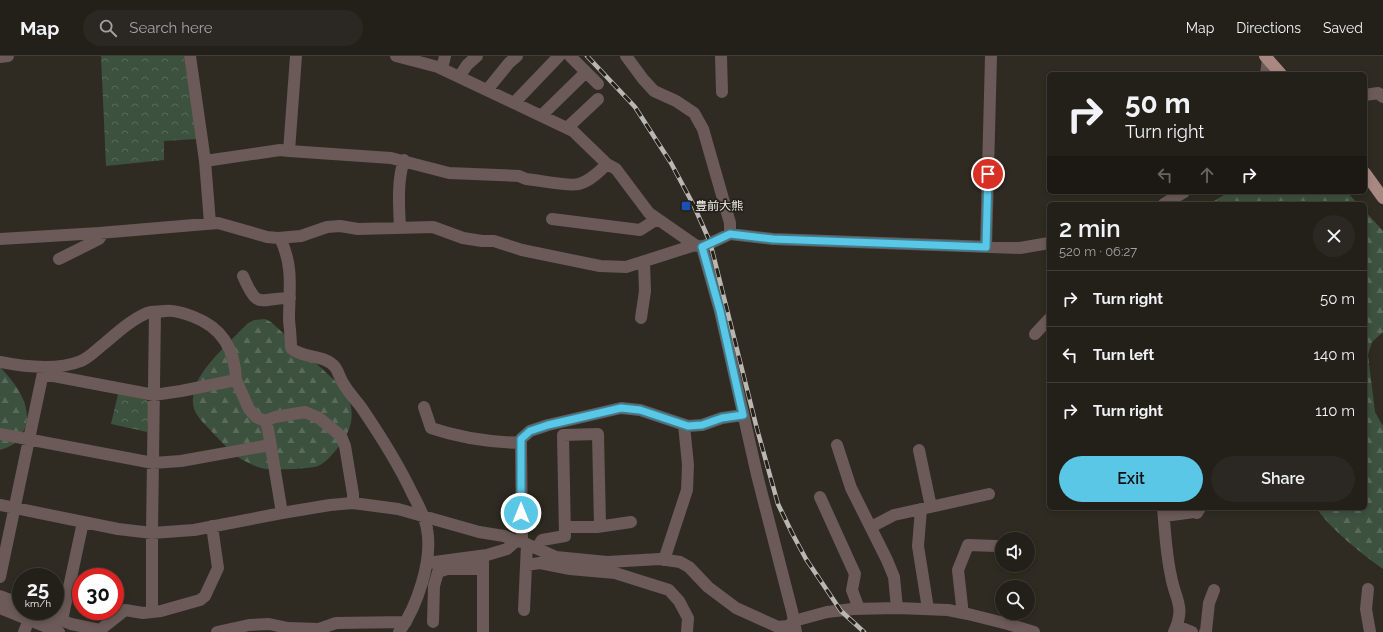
<!DOCTYPE html>
<meta charset="utf-8">
<style>
:root{--surface:#23201a;--page:#2b2823;--text:#f1f3f6;--muted:#a3a3a2;--line:#403e39;--accent:#5bc7e7}
body{margin:0;font-family:Raleway,"Noto Sans JP",sans-serif;background:var(--page);color:var(--text);height:100vh;display:flex;flex-direction:column;font-size:15px;white-space:nowrap}
*{box-sizing:border-box;margin:0}
p{font-size:13px;color:var(--muted)}
.icon{flex:none;width:22px;height:22px;fill:none;stroke:currentColor;stroke-width:2;stroke-linecap:round;stroke-linejoin:round}
.map{position:relative;flex:1;overflow:hidden}
.details{position:absolute;left:1047px;top:146px;width:320px;height:308px;display:flex;flex-direction:column;background:var(--surface);border-radius:6px;box-shadow:0 2px 6px #0003,0 0 0 1px var(--line)}
.details>*{flex:none}
.banner{position:absolute;left:1047px;top:16px;width:320px;height:122px;border-radius:6px;box-shadow:0 2px 6px #0003,0 0 0 1px var(--line);background:#23201a;color:var(--text);overflow:hidden}
.fabs{position:absolute;left:995px;top:476px;display:grid;gap:8px}
.fabs a{display:grid;place-items:center;width:40px;height:40px;border-radius:50%;background:var(--surface);box-shadow:0 2px 6px #0003,0 0 0 1px var(--line);font-size:20px}
.speed{position:absolute;left:12px;top:512px;display:flex;gap:8px;font-size:20px;font-weight:700;text-align:center}
.speed>*{display:grid;place-content:center;width:52px;height:52px;border-radius:50%;background:var(--surface);box-shadow:0 2px 6px #0003,0 0 0 1px var(--line);line-height:1}
.speed small{font-size:10px;font-weight:400}
.speed .limit{border:6px solid #d22;background:#fff;color:#111}
.pin{position:absolute;display:grid;place-items:center;width:34px;height:34px;color:#fff;margin:-17px;border:2px solid #fff;border-radius:50%;box-shadow:0 1px 4px #0007}
.me{position:absolute;width:44px;margin:-22px;rotate:0deg;stroke-linejoin:round;filter:drop-shadow(0 0 3px #0008)}
.turn{display:flex;align-items:center;gap:14px;height:84px;padding:0 12px;font-size:18px}
.turn .icon{width:52px;height:52px;stroke-width:2.5}
.turn b{display:block;font-size:28px;line-height:34px}
.lanes{display:flex;align-items:center;height:38px;padding:0 12px;background:#0003;justify-content:center;gap:20px;direction:ltr}
.lanes .off{opacity:.35}
.round{display:grid;place-items:center;flex:none;width:42px;height:42px;border-radius:21px;background:var(--page)}
.summary{display:flex;align-items:center;justify-content:space-between;height:68px;padding:0 12px}
h1{font-size:24px;font-weight:600;line-height:30px}
.button{display:flex;gap:8px;margin-top:auto;padding:8px 12px}
.button a{flex:1;height:46px;border-radius:24px;background:var(--accent);color:#111;font-size:16px;font-weight:600;line-height:46px;text-align:center}
.button a+a{background:var(--page);color:var(--text)}
ul{padding:0;list-style:none}
li{display:flex;align-items:center;gap:12px;height:56px;padding:0 12px;border-top:1px solid var(--line)}
li div{flex:1}
li b{display:block;font-size:15px}
li em{font-style:normal}
header{display:flex;align-items:center;gap:24px;box-sizing:border-box;height:56px;padding:0 20px;background:var(--surface);border-bottom:1px solid var(--line)}
header strong{font-size:19px}
nav{display:flex;gap:22px;margin-inline-start:auto;font-size:14px}
.search{width:280px;height:36px;background:var(--page);display:flex;align-items:center;gap:10px;box-sizing:border-box;padding:0 14px;border-radius:22px;color:var(--muted);font-size:15px}
.map>svg:first-child{display:block}
</style>
<header>
<strong>Map</strong>
<div class="search"><svg class="icon" aria-label="search" viewBox="0 0 24 24"><circle cx="10" cy="10" r="6"/><path d="M15 15l6 6"/></svg>Search here</div>
<nav><a>Map</a><a>Directions</a><a>Saved</a></nav>
</header>
<div class="map">
<svg width="1383" height="576" viewBox="0 0 1383 576">
<defs>
<pattern id="forest-firs" width="22" height="20" patternUnits="userSpaceOnUse"><rect width="22" height="20" fill="#3d513f"/><path d="M5 1l3.5 6h-7zM16 11l3.5 6h-7z" fill="#5a6a5b"/></pattern>
<pattern id="park-crowns" width="20" height="18" patternUnits="userSpaceOnUse"><rect width="20" height="18" fill="#3d513f"/><path d="M2 6a3 3 0 1 1 6 0M12 15a3 3 0 1 1 6 0" fill="none" stroke="#5a6a5b"/></pattern>
</defs>
<rect width="100%" height="100%" fill="#2f2b22"/>
<!-- forest -->
<path fill="url(#forest-firs)" d="M1229 136H1347L1358 148H1209Z
M1365 155 1383 175V276L1372 286 1368 299 1375 356 1383 370V513C1358 495 1334 476 1316 452H1365Z
M265 263 271 266 344 333C357 355 353 375 336 394 331 400 325 407 318 410 310 413 275 414 266 413 261 412 254 410 249 407 234 401 223 387 212 376 196 359 188 353 196 329 204 308 232 284 247 268L254 264Z
M0 311C15 327 33 349 25 372 22 378 18 386 12 389 8 391 4 393 0 394Z"/>
<!-- park -->
<path fill="url(#park-crowns)" d="M101 0H184L197 83 164 85V104L106 110Z
M118 338 147 344 149 349 147 376 111 368Z"/>
<g fill="none" stroke-linecap="round" stroke-linejoin="round">
<!-- minor -->
<path stroke="#6b5a57" stroke-width="12" d="M190 0 205 105 210 167
M396 0 438 11 573 75 607 108 616 113 649 157 695 189 702 191 730 178 773 183 1020 192 1049 187
M570 0 598 28
M626 0 643 23 654 35 676 45 694 57 703 73 730 167V178
M721 0 722 36
M0 1 8 0
M442 13 445 0
M1266 18 1268 3
M459 21 467 9 477 0
M487 34 509 7 517 0
M1365 39 1378 37 1383 41
M514 47 559 0
M541 60 586 16
M567 72 598 43
M289 95 296 0
M205 105 280 94 289 95 391 102 449 117 519 120 526 123C538 124 569 131 579 128 590 125 600 115 607 108
M1164 148 1184 136
M552 163 640 174 657 163
M400 172C399 150 397 125 404 104
M280 182C294 211 289 233 289 264 290 273 291 283 291 292 303 303 325 298 335 311 338 315 340 322 343 327 348 336 355 343 361 351 380 379 398 407 412 437 418 449 425 460 427 473 433 504 417 551 399 576
M0 183 99 177 218 167 267 181 278 182 301 180 327 171 340 170 358 173 433 171 463 182 482 185H494L522 194 600 210 626 211 695 189
M702 191 720 255 757 419 792 555 796 576
M986 191 991 0
M59 203 99 183 103 177
M243 220C258 255 259 242 290 242
M641 262 645 235 644 206
M1035 278 1049 263
M0 306C25 311 56 315 81 305 90 301 97 293 105 287 118 276 131 264 147 257 152 255 159 256 165 255 175 254 184 257 194 261 223 272 235 294 236 324
M43 318 154 339 181 335 236 324 249 353 256 361 265 365 268 373 282 457
M424 351 431 372C460 382 490 386 521 387
M265 365 275 361 305 356 319 362 341 380 345 390 353 438V447
M0 378 153 407 181 405 270 389
M837 389 851 432 887 504 894 521 897 552
M919 394 931 451
M820 441 855 518 852 534 859 553
M0 449 118 473 152 477 194 474 282 457 330 449 353 447 398 453 479 476 504 480 516 485 522 486 556 501 607 506 660 503 680 506 689 511 708 531 736 552 778 571 788 570 794 565 827 556 853 553 897 552 948 554 968 558 1008 568 1034 576
M1163 452C1165 474 1166 498 1171 520 1175 544 1186 550 1174 576
M921 453 918 490 928 553
M1164 460 1194 456 1197 457 1200 452
M565 471H597L631 466
M871 471 894 459 989 438
M522 486 521 383 530 375 548 369 621 352 640 354 688 370 702 369 722 362 743 359
M537 492 542 484 565 480 563 379 598 378 600 470
M664 504 687 434 688 409 684 369
M483 505V576
M427 507 487 499 507 493 516 485
M526 509 540 507 570 513 615 517 669 534 679 545 688 562 687 576
M0 521 44 312
M1368 533 1366 553 1370 576
M0 540 21 548
M0 552 59 576
M524 554 527 488
M39 555 71 568 100 574 125 554 143 557 161 555 200 544 205 540 218 512 212 470
M152 556V477L155 256
M962 557V550L958 514 968 489 997 490
M62 564 83 466
M433 566 434 530 438 516 447 513H483
M1177 570 1192 576
M24 576 29 564
M217 576 249 569 269 568 288 572 319 573 336 567 406 566
M1205 576 1206 575 1209 547 1214 534"/>
<!-- major -->
<path stroke="#a98882" stroke-width="12" d="M1265 0 1281 18
M1365 117 1383 142"/>
<!-- rail casing -->
<g stroke="#bab7b1" stroke-width="4.5">
<path id="rail" d="M587 0 635 51 671 107 694 150 710 186 757 373 778 448 792 477 806 503 841 555 864 576"/>
</g>
<!-- rail -->
<use href="#rail" stroke="#252119" stroke-width="3" stroke-dasharray="9" stroke-linecap="butt"/>
</g>
<g fill="none" stroke-linecap="round" stroke-linejoin="round">
<!-- route casing -->
<g stroke="#3b8196" stroke-width="10">
<path id="route" d="M521 457V383L530 375 548 369 621 352 640 354 688 370 702 369 722 362 743 359 720 255 702 191 730 178 773 183 986 191 988 118"/>
</g>
<!-- route -->
<use href="#route" stroke="#5bc7e7" stroke-width="7"/>
</g>
<!-- markers -->
<rect fill="#1a4fb4" stroke="#252119" stroke-width="1.5" x="681" y="145" width="10" height="10" rx="2"/>
<g text-anchor="middle" stroke-width="3.5" stroke-linejoin="round" paint-order="stroke">
<!-- poi labels -->
<g font-size="12" fill="#f3f0eb" stroke="#252119" text-anchor="start">
<text x="695" y="154">豊前大熊</text>
</g>
</g>
</svg>
<div class="fabs">
<a><svg class="icon" aria-label="sound" viewBox="0 0 24 24"><path d="M4 9h4l5-4v14l-5-4H4zM17 9q2 3 0 6"/></svg></a>
<a><svg class="icon" aria-label="search" viewBox="0 0 24 24"><circle cx="10" cy="10" r="6"/><path d="M15 15l6 6"/></svg></a>
</div>
<div class="speed"><div>25<small>km/h</small></div><div class="limit">30</div></div>
<div class="pin" style="left:988px;top:118px;background:#d93025"><svg class="icon" aria-label="arrive" viewBox="0 0 24 24"><path d="M6 21V4h12l-3 4 3 4H6"/></svg></div>
<svg class="me" style="left:521px;top:457px" viewBox="-20 -20 40 40"><circle r="17" fill="#5bc7e7" stroke="#fff" stroke-width="3"/><path d="M0-11L8 9 0 5-8 9z" fill="#fff"/></svg>
<div class="banner">
<div class="turn"><svg class="icon" aria-label="right" viewBox="0 0 24 24"><path d="M7 20v-9h11M14 6l5 5-5 5"/></svg><div><b>50 m</b>Turn right</div></div>
<div class="lanes"><svg class="icon off" aria-label="left" viewBox="0 0 24 24"><path d="M17 20v-9H6M10 6l-5 5 5 5"/></svg><svg class="icon off" aria-label="ahead" viewBox="0 0 24 24"><path d="M12 20V5M6 11l6-6 6 6"/></svg><svg class="icon" aria-label="right" viewBox="0 0 24 24"><path d="M7 20v-9h11M14 6l5 5-5 5"/></svg></div>
</div>
<section class="details">
<div class="summary"><div><h1>2 min</h1><p>520 m · 06:27</p></div><a class="round"><svg class="icon" aria-label="close" viewBox="0 0 24 24"><path d="M6 6l12 12M18 6L6 18"/></svg></a></div>
<ul>
<li><svg class="icon" aria-label="right" viewBox="0 0 24 24"><path d="M7 20v-9h11M14 6l5 5-5 5"/></svg><div><b>Turn right</b></div><em>50 m</em></li>
<li><svg class="icon" aria-label="left" viewBox="0 0 24 24"><path d="M17 20v-9H6M10 6l-5 5 5 5"/></svg><div><b>Turn left</b></div><em>140 m</em></li>
<li><svg class="icon" aria-label="right" viewBox="0 0 24 24"><path d="M7 20v-9h11M14 6l5 5-5 5"/></svg><div><b>Turn right</b></div><em>110 m</em></li>
</ul>
<div class="button"><a>Exit</a><a>Share</a></div>
</section>
</div>
